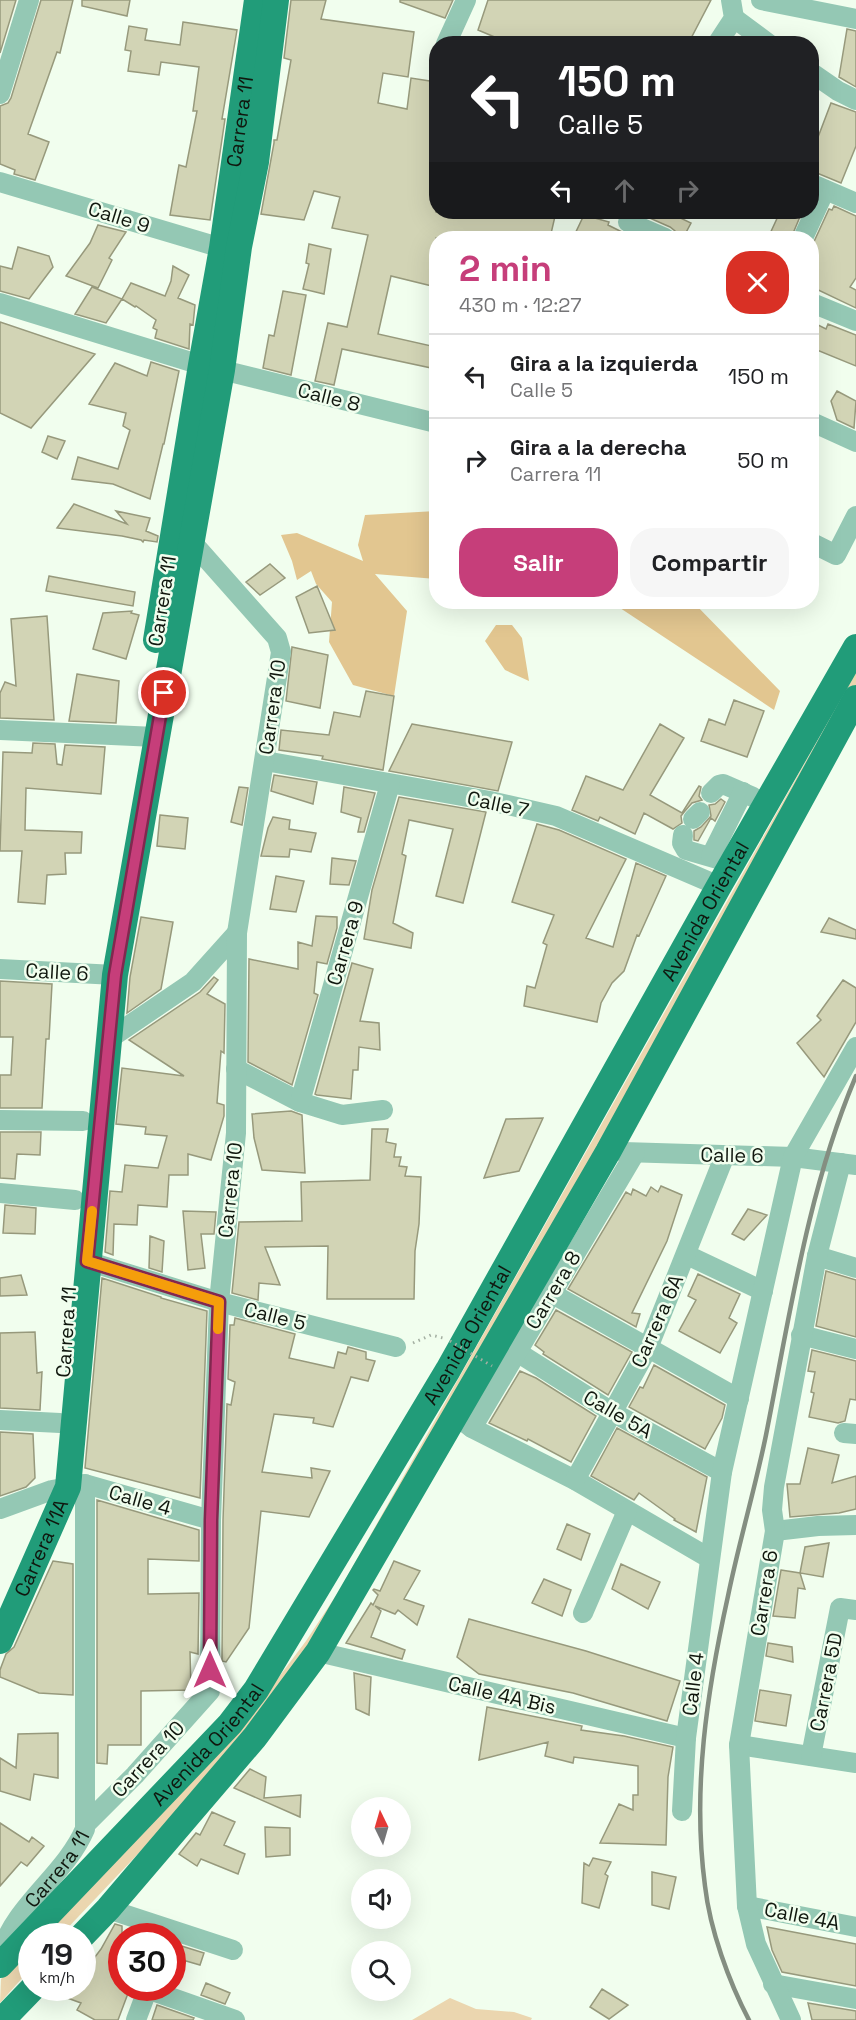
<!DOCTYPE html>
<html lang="es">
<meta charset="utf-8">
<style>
:root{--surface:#fff;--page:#f6f6f6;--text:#202124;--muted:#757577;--line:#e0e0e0;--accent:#c63e7a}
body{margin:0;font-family:"Space Grotesk",sans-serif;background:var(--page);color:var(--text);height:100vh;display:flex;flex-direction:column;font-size:22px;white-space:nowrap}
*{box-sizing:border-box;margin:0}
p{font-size:20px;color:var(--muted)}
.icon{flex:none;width:33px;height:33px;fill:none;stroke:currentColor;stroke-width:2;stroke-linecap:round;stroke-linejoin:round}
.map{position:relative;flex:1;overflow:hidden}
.details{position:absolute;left:429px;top:231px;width:390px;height:378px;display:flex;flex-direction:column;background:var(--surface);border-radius:24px;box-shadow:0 6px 24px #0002}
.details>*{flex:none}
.guide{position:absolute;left:429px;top:36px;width:390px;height:183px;border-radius:24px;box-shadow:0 6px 24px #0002;background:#202124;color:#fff;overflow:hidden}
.needle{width:39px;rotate:355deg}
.tools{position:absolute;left:351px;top:1797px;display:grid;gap:12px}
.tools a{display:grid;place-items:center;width:60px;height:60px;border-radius:50%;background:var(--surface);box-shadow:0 6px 24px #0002;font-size:30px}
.speed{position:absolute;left:18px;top:1923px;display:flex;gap:12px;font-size:30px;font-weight:700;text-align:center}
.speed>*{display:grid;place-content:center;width:78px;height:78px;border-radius:50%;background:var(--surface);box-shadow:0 6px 24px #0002;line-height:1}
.speed small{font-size:15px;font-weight:400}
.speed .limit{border:9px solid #d22;background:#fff;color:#111}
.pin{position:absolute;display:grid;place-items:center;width:51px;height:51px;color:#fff;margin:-26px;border:3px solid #fff;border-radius:50%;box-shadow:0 2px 6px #0007}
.me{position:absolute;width:66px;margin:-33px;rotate:0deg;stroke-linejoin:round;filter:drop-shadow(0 0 4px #0008)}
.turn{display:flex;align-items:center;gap:21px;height:126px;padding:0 30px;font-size:27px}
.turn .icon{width:78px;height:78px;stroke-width:2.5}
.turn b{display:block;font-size:42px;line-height:51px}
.lanes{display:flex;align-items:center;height:57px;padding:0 30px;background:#0003;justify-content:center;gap:30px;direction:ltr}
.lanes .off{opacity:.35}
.round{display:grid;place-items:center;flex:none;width:63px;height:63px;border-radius:24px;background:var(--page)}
.headline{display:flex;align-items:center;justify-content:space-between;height:102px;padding:0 30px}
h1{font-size:36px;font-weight:700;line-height:45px;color:var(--accent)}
.cta{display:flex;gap:12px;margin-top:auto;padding:12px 30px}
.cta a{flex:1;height:69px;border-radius:24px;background:var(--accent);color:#fff;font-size:24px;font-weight:700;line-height:69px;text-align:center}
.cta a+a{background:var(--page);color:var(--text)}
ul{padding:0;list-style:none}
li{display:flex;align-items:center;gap:18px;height:84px;padding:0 30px;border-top:2px solid var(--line)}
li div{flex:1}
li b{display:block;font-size:22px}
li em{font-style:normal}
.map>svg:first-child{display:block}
</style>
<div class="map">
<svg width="856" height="2020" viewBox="0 0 856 2020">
<rect width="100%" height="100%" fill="#f1feee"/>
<!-- green -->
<path fill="#ebd6af" d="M856 672V700L373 1549 269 1706 172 1818 60 1936H42L260 1702 306 1641 339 1591Z
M31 1947V1968L0 2003 1 1979Z
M450 1998 476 2009 514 2012 532 2018 531 2020H412Z"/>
<!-- forest -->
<path fill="#e2c690" d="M436 511V579L375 574 407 611 394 696 353 685 329 642 332 602 316 584 311 571 297 580 292 561 281 535 297 533 363 561 358 545 365 515Z
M611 602H693L780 691 774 710Z
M496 625H512L522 638 529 681 505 670 485 641Z"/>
<!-- building -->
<path fill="#d2d4b5" stroke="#97997c" stroke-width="1.5" d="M0 0H16L0 53Z
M41 0H73L60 53 57 52 28 134 49 142 35 180 14 174 15 170 0 164V106L8 103 11 98Z
M82 0H130L127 16 82 6Z
M291 0H326L321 19 414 32 408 77 383 73 378 103 407 109 411 78 436 82V212H556L550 238H436V287L391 276 378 334 436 347V369L342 349 334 385 315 381 328 323 347 327 368 235 332 228 340 197 314 191 304 220 261 214 274 143V140H277L291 60 284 58Z
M400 0H453L445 18 400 2Z
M488 0H711L688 44H496L497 38 478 30Z
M183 22 237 30 222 119H225L210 220 170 215 179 165 186 167 197 111H193L199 67 161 62 159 75 128 71 131 51 125 50 129 26 147 29 145 40 180 45Z
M847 29 856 31V87L839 77Z
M831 103 856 112V146L841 183 812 171V153Z
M834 206 856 216V278L850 287 856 290V308L812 287V246L829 209 832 210Z
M648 212H668L691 223 683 238H677L675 231 670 227 645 216Z
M780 212H802L791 238H768Z
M584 215 609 222 608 225 634 238H573Z
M98 225 126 232 109 258 112 260 98 288 66 276 90 243Z
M309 244 331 249 324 294 303 289 309 264 306 263Z
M18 247 49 256 53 267 29 299 0 291V266L12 269Z
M173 266 189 275 178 298 195 305 193 325 190 324 189 349 155 338 157 330 153 328 156 320 136 306 135 307 122 299 131 283 165 296 171 281Z
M92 287 122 299 106 323 75 314Z
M283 291 306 295 291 375 263 368 269 335 274 336Z
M0 322 95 354 31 428 0 413Z
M812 322 826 329 828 324 856 335V366L812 348Z
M151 362 179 371 164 444H163L150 499 113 484 72 479 78 457 118 469 130 430 123 426 126 413 89 404 115 363 147 376Z
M837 391 856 401 854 428 837 420 831 401Z
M48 436 65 441 57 459 42 452Z
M74 504 127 524 116 511 150 518 146 531 158 536 157 542 144 540 143 542 141 540 122 536 57 528Z
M270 564 285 578 260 595 246 582Z
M49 576 135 592 133 606 46 591Z
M317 586 335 630 309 633 296 597Z
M132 611 131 613 139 615 126 659 93 649 103 613Z
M47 616 54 720 0 718V693L5 682 16 686 11 619Z
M292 647 328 655 320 708 286 701Z
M77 674 119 681 116 723 69 721Z
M366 691 394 696 383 770 322 759 323 756 279 750 281 730 329 735 334 712 360 717Z
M734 700 764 711 747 757 701 741 709 719 725 725Z
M412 724 512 742 498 791 389 771Z
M660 724 684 738 650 795 682 813 699 786 701 787 699 796 702 800 692 803 685 811 681 816 682 823 673 829 644 813 635 834 600 817 598 821 572 810 586 776 623 790Z
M33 743 55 744 57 764 62 765 65 745 105 747 101 794 26 788 25 830 82 832 81 853H65L66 874 47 875 45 904 18 902 22 851H0L3 752 32 753Z
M274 775 317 782 313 804 271 791Z
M239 787 248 788 242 825 231 822Z
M344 787 375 793 364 832H358L361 818 341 812Z
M399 797 486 812 463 903 436 896 453 829 409 820 402 854 406 856 393 923 413 933 411 948 364 939 372 890Z
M721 799 725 802 715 821 711 818 698 841 694 840V831L701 827 711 816 709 805 715 804Z
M160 815 188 818 185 849 157 846Z
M273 817 290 820 289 829 316 833 311 852 290 849 289 857 261 856 268 828Z
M537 824 559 830 626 859 586 938 613 947 636 863 666 876 639 936 637 935 624 971 612 983 601 1003 597 1022 524 1006 527 986 535 988 547 945 543 943 554 915 512 902Z
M332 858 356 861 349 885 330 884Z
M276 876 304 881 296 912 270 909Z
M316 916 337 917V928L327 964 317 962 314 993 318 995 292 1085 248 1062 249 959 298 969V942L312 946Z
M141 917 173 922 161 989 127 1013 130 977Z
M829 918 856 930V939L821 932Z
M352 963 373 969 360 1021 379 1023 380 1050 359 1047 358 1070H353L351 1099 317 1095 315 1094Z
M214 977 218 980 207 994 225 1004 224 1053 221 1051 217 1103 224 1105V1116L211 1160 188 1154V1175H169L167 1207 138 1205 137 1225 114 1224 113 1255 105 1252 110 1191 122 1192 125 1165 158 1168 167 1136 145 1134 146 1127 116 1124 122 1068 184 1076 129 1040 200 992Z
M843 980 856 988V1022L824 1077 797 1043 821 1020 817 1016Z
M0 981 52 984 49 1039H46L42 1108H0V1075H11L13 1037H0Z
M291 1111 302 1115 305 1173 262 1170 254 1138 252 1114Z
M543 1118 519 1171 484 1178 506 1119Z
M372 1129H388L386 1142 396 1144 394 1157H401L399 1166 407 1167 405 1176 421 1177 419 1224 415 1251 414 1299H327L328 1246 265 1247 280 1285 259 1283 258 1300 232 1293 239 1222 302 1221 301 1182 370 1180Z
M0 1132H41L40 1155 17 1154 15 1179 0 1178Z
M661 1186 682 1195 667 1241 632 1313 640 1314 636 1327 568 1289 626 1192 631 1195 633 1189 646 1196 651 1187 658 1192Z
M5 1205 36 1208 35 1234 3 1233Z
M748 1209 767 1215 744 1240 732 1234Z
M183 1211 216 1212 214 1234H201L205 1268 188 1270Z
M150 1236 164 1241 162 1272 149 1268Z
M826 1271 856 1280V1337L816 1326Z
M698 1274 740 1294 729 1318 737 1323 720 1353 679 1331 696 1300 688 1296Z
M21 1275 27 1295 0 1296V1278Z
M102 1278 161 1297V1298L207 1311 200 1498 85 1468Z
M556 1310 632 1352 608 1395 543 1354 544 1352 535 1345Z
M235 1318 295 1334 289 1358 334 1368 338 1352 346 1354 348 1347 366 1352V1359L375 1361 368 1381 351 1377 333 1427 313 1423 314 1418 274 1414 262 1472 312 1478 311 1468 330 1471 309 1517 261 1511 249 1628 226 1662 222 1661 223 1520 227 1404 231 1405 235 1382 228 1379 230 1325H234Z
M35 1332 37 1373 42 1372 40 1410 0 1408V1333Z
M812 1350 856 1361V1400L850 1399 845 1421 838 1423 809 1417 814 1393 811 1392 815 1372 808 1371Z
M654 1365 725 1405 722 1418 705 1449 629 1407 640 1387 643 1388Z
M520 1371 536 1378 596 1416 571 1462 528 1439 527 1441 489 1423Z
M617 1428 707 1477 696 1532 674 1520 675 1519 639 1493 634 1500 591 1476Z
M0 1432 33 1434 35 1478 26 1487 0 1496Z
M808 1448 839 1455 832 1483 856 1476V1509L839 1513 790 1517 787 1484H800Z
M97 1500 199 1530V1561L148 1559V1594L199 1593 198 1654 190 1652 191 1690 141 1691V1745H108L107 1764 97 1763Z
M567 1524 590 1534 581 1560 557 1549Z
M829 1543 823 1577 800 1573 805 1547Z
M53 1561 73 1564V1695L39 1693 0 1677V1670L6 1654 14 1647Z
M394 1561 420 1571 404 1599 424 1606 417 1625 398 1610 395 1614 375 1606 381 1611 371 1637 405 1650 402 1659 346 1643 371 1603 373 1605 378 1595 373 1590 374 1589 380 1591Z
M621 1564 660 1582 648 1609 612 1589Z
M781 1570 800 1573 805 1589 798 1588 795 1618 773 1616Z
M544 1579 571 1590 562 1616 532 1603Z
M469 1619 586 1651 680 1681 667 1721 573 1693 479 1674 457 1657Z
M768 1643 792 1647 793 1662 766 1656Z
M354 1673 371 1677 369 1715 356 1709Z
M760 1690 791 1695 786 1726 755 1721Z
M487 1707 582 1726 581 1730 624 1736 673 1747 668 1777 666 1845 600 1843 619 1804 633 1810V1795H638V1766L574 1757 573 1763 545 1756 548 1742 479 1760Z
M58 1733V1778L34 1774 30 1800 0 1791V1758L16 1768 18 1734Z
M250 1769 266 1777 264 1798 301 1795 300 1817 234 1788Z
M212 1812 235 1822 224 1845 245 1854 238 1874 201 1859 197 1866 179 1854 196 1833 200 1835Z
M0 1823 29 1842 32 1837 44 1846 27 1866 21 1862 0 1886Z
M265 1827 290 1828V1855L266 1857Z
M593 1858 611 1862 605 1874 608 1876 599 1908 582 1903 584 1863 589 1866Z
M652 1872 676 1877 669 1909 652 1905Z
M115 1924 122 1926V1988H130L118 2020H95L77 2010 81 2003 48 1991V1988H82V1963L89 1965 101 1949Z
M767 1927 856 1944V1986L782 1972 772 1950Z
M172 1943 204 1953 200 1965 172 1957Z
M206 1983 230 1993 225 2004 201 1995Z
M602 1989 628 2005 609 2019 590 2007Z
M808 2003 856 2011V2020H812Z
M157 2005 194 2018 193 2020H152Z"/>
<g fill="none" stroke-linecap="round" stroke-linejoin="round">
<!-- path -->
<path stroke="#a4afa2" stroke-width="3" stroke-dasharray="1.5 4.5" stroke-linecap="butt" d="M413 1343 431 1335 443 1338"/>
<!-- minor -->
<g stroke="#94c8b4" stroke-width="20">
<path d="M761 0 856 19"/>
<path d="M734 18 769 44"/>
<path d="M446 44 466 0"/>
<path d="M717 44 734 18 731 0"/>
<path d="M812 73 838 91 856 100"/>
<path d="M0 94 29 0"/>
<path d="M0 182 222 248 233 246"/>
<path d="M812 184 856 203"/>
<path d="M628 222 665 238"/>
<path d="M803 238 825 190"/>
<path d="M0 303 201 365"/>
<path d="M812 303 856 321"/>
<path d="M222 370 436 423"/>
<path d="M812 422 856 442"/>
<path d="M812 543 836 555 856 516"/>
<path d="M0 730 156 737"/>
<path d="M265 761 490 801 556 816 719 886"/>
<path d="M711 793 719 785 723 784 753 797"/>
<path d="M693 819 700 812"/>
<path d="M683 835 682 843 686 850 724 861"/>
<path d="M711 856 743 792"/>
<path d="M0 969 115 975"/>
<path d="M109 1039 193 982 237 933"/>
<path d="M236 1069 300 1102 342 1115 383 1110"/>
<path d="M300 1102 390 784"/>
<path d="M0 1120 83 1121"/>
<path d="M623 1152 793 1157 856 1165"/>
<path d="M0 1193 75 1200"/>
<path d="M687 1255 763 1291"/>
<path d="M817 1256 856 1268"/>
<path d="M87 1261 219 1302 396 1347"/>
<path d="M551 1293 739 1399"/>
<path d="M801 1335 856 1349"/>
<path d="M517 1352 612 1412 722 1472"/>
<path d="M0 1420 60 1423"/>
<path d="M463 1421 472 1428 575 1480 709 1558"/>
<path d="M472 1428 635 1153"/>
<path d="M844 1433 856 1434"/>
<path d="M575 1480 648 1348 725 1155"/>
<path d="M0 1509 52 1490 85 1484 211 1520"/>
<path d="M775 1531 818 1526 856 1525"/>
<path d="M583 1613 627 1511"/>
<path d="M318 1652 686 1738"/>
<path d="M739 1745 856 1763"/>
<path d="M811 1756 840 1608 856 1610"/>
<path d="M682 1811 686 1738 722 1472 793 1157 856 1047"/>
<path d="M85 1825 135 1775 210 1691 211 1520 219 1302 236 1133 237 933 281 652 277 638 191 541"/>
<path d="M747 1906 856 1927"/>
<path d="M108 1909 233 1950"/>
<path id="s1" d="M0 1956C13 1906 65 1876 85 1829V1484"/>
<path d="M773 1984 856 1999"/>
<path d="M147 1989 235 2020"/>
<path d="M136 2020 148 1988"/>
<path d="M791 2020 756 1944 747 1906 739 1745 775 1531 772 1510 774 1487 817 1256 841 1163"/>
</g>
<!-- major -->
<g stroke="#219c79" stroke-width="26">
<path id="s2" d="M156 640 201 365 222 248 257 0"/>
<path id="s3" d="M0 1641 68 1487 115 975 222 370 239 247 256 162 276 0"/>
<path d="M82 1936 108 1909 255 1737 318 1652 608 1152 856 698"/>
<path id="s4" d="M0 1965 230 1724 256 1690 448 1370 719 886 856 647"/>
<path d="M2 2020 33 1988"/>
</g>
<!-- rail -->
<path stroke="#848e81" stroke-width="4.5" d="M749 2020C729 1982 710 1930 705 1886 692 1789 707 1691 728 1596 739 1542 755 1489 766 1435 790 1314 808 1189 856 1076"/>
<!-- path-bridge -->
<path stroke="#a4afa2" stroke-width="3" stroke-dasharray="1.5 4.5" stroke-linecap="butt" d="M450 1341 492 1366"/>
</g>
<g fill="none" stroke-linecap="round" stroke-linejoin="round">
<!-- route casing -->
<g stroke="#81284f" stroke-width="15">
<path id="route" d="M164 693 115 975 87 1261 219 1302 211 1520 210 1670"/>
</g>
<!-- route -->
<use href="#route" stroke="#c63e7a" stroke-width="10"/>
<!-- slow -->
<path stroke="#f59e0b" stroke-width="10" d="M92 1211 87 1261 219 1302 218 1329"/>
</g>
<g text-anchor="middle" stroke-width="5" stroke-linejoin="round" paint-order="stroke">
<!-- street labels -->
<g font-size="20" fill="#10170e" stroke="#f1feee">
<text dy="7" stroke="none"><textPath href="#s2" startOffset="525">Carrera 11</textPath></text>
<text transform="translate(119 217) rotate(17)" y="7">Calle 9</text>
<text transform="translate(329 397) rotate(14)" y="7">Calle 8</text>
<text transform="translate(162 601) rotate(-81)" y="7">Carrera 11</text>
<text transform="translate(272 707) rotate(-82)" y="7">Carrera 10</text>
<text transform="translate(498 804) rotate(12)" y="7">Calle 7</text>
<text dy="7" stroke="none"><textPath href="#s4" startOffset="1275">Avenida Oriental</textPath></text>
<text transform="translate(345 943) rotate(-74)" y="7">Carrera 9</text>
<text transform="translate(57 972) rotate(3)" y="7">Calle 6</text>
<text transform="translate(732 1155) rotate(1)" y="7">Calle 6</text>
<text transform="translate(230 1190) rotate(-84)" y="7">Carrera 10</text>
<text transform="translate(553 1290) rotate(-59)" y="7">Carrera 8</text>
<text transform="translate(275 1316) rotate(14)" y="7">Calle 5</text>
<text transform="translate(657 1321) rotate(-66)" y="7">Carrera 6A</text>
<text transform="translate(66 1332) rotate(-86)" y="7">Carrera 11</text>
<text dy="7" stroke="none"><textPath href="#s4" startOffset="789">Avenida Oriental</textPath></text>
<text transform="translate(618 1414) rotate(30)" y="7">Calle 5A</text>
<text transform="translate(140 1500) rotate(16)" y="7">Calle 4</text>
<text dy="7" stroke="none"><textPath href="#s3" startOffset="102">Carrera 11A</textPath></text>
<text transform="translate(764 1593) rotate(-81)" y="7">Carrera 6</text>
<text transform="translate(826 1682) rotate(-79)" y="7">Carrera 5D</text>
<text transform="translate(693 1684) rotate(-83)" y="7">Calle 4</text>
<text transform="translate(502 1695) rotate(13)" y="7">Calle 4A Bis</text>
<text dy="7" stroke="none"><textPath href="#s4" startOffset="303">Avenida Oriental</textPath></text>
<text transform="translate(148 1759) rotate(-47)" y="7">Carrera 10</text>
<text dy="7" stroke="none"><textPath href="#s1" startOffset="105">Carrera 11</textPath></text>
<text transform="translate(802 1916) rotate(11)" y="7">Calle 4A</text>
</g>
</g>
</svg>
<div class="tools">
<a><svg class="needle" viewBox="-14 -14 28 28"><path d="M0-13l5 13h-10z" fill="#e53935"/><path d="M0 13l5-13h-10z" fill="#757577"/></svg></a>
<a><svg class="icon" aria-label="sound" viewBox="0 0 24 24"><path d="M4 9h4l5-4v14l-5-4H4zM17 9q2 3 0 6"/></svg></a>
<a><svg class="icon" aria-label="search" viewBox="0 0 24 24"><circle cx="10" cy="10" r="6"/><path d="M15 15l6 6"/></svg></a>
</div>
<div class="speed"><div>19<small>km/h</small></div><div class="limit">30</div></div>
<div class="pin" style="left:164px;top:693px;background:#d93025"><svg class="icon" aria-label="arrive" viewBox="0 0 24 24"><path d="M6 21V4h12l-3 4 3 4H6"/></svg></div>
<svg class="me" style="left:210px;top:1670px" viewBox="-20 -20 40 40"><path d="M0-17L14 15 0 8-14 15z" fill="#c63e7a" stroke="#fff" stroke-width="4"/></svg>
<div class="guide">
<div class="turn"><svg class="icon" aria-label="left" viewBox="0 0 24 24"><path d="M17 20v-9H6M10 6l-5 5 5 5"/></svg><div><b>150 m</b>Calle 5</div></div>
<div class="lanes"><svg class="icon" aria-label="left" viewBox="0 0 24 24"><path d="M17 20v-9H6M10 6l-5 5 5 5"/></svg><svg class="icon off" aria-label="ahead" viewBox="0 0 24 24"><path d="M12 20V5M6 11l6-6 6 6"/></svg><svg class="icon off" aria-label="right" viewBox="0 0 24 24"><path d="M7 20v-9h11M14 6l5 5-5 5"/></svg></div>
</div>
<section class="details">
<div class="headline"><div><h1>2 min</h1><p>430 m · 12:27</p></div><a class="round" style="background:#d93025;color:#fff"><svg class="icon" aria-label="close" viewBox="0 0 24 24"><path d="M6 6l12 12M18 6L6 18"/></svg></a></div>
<ul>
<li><svg class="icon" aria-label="left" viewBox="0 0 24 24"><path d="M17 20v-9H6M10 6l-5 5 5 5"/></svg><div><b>Gira a la izquierda</b><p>Calle 5</p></div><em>150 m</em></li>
<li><svg class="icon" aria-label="right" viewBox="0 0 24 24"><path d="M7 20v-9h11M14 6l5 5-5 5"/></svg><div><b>Gira a la derecha</b><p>Carrera 11</p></div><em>50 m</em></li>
</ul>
<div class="cta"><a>Salir</a><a>Compartir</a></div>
</section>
</div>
